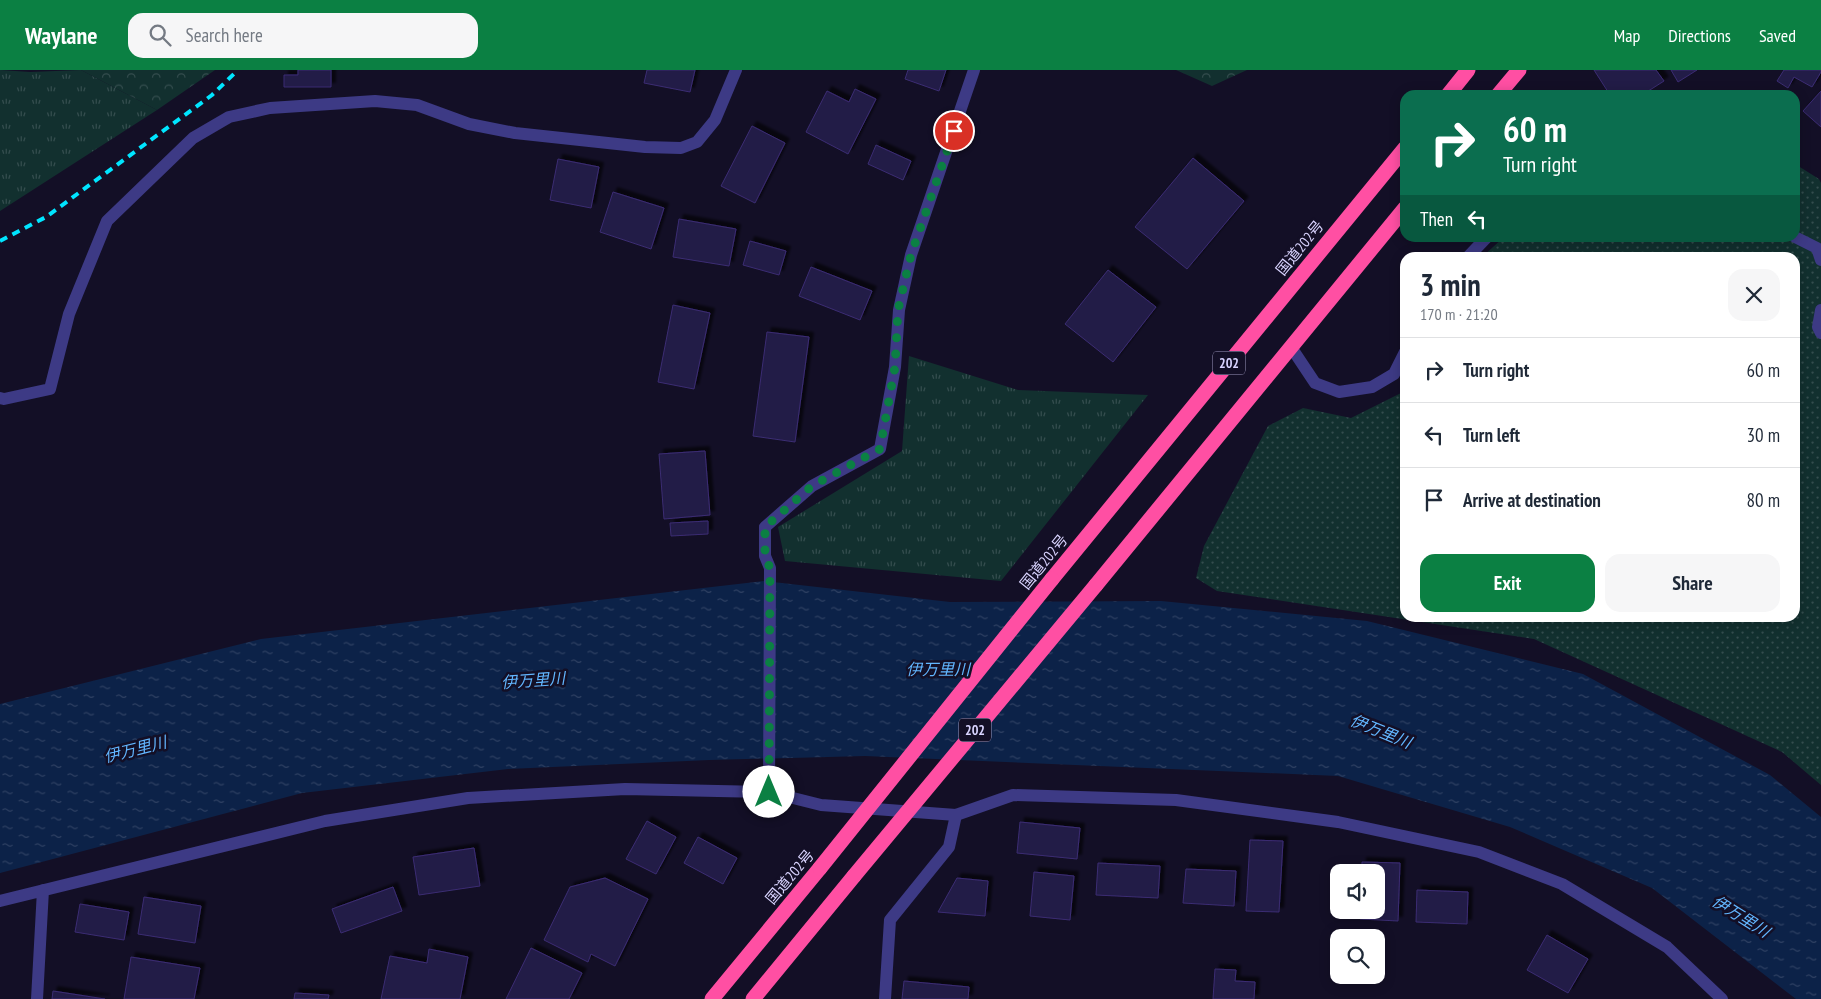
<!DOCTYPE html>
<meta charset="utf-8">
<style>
:root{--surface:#fff;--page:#f6f6f7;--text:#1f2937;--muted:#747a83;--line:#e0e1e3;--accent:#0b8043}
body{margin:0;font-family:"PT Sans Narrow","Noto Sans JP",sans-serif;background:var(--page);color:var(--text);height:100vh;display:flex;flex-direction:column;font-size:19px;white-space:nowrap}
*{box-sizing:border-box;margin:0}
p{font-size:16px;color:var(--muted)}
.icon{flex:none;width:28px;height:28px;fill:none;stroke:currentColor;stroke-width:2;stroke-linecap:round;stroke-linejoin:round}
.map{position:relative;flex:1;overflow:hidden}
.panel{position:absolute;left:1400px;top:182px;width:400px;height:370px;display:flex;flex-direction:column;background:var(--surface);border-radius:15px;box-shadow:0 2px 12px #0003}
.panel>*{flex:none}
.guide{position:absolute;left:1400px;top:20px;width:400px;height:152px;border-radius:15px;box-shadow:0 2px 12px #0003;background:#0b6e4f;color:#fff;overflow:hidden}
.fabs{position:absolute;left:1330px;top:794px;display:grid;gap:10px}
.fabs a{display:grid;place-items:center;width:55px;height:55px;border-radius:10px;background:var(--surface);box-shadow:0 2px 12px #0003;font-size:25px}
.pin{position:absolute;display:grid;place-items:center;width:42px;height:42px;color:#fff;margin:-21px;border:2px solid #fff;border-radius:50%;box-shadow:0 1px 5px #0007}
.me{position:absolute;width:55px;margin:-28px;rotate:0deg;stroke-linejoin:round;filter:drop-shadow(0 0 4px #0008)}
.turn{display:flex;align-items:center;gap:18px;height:105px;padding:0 20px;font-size:22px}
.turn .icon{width:65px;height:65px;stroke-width:2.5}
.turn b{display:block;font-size:35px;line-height:42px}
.then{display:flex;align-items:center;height:48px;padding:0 20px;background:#0003;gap:10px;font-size:19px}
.round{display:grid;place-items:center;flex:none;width:52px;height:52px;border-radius:15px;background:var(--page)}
.summary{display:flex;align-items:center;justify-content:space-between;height:85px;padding:0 20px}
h1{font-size:30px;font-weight:700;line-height:38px}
.button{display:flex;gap:10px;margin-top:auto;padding:10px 20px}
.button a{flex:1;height:58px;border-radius:15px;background:var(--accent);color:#fff;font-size:20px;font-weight:700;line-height:58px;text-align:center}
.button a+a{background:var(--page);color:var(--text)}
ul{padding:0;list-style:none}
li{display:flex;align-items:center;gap:15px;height:65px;padding:0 20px;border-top:1px solid var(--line)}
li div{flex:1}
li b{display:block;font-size:19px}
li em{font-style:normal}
header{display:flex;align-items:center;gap:30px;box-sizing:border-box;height:70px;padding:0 25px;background:var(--accent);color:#fff}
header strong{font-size:24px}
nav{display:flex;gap:28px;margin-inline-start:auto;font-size:18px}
.search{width:350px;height:45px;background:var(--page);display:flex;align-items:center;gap:12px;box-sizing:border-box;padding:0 18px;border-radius:15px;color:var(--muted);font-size:19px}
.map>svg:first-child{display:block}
</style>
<header>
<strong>Waylane</strong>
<div class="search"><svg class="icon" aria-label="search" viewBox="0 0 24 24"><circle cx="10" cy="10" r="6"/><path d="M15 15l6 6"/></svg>Search here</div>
<nav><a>Map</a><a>Directions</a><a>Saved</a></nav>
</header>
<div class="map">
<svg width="1821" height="929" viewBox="0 0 1821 929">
<defs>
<pattern id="grass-tufts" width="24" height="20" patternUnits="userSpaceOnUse" patternTransform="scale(1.25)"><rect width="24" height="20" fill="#12302f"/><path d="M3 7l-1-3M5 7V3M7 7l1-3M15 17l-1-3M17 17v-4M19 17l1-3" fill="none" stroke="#344d4e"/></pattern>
<pattern id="forest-crowns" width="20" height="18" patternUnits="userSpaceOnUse" patternTransform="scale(1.25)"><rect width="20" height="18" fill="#12302f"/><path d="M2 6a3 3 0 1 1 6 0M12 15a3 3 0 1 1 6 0" fill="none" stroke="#344d4e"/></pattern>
<pattern id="park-dots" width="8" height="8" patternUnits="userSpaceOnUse" patternTransform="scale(1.25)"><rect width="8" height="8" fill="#12302f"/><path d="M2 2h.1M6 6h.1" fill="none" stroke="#344d4e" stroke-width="1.8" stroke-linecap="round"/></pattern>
<pattern id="water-ripples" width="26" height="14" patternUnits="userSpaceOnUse" patternTransform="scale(1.25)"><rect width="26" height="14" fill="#0c2248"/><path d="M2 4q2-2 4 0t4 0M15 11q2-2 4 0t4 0" fill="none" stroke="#2f4163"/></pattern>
<filter id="shadow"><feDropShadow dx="4.5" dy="-4.5" stdDeviation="1" flood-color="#0009"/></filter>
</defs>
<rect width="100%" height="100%" fill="#130f26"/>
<!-- grass -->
<path fill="url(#grass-tufts)" d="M0 0 30 2 81 0 157 40 0 141Z
M909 286 1018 320 1148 325 1001 511 785 491 778 457 902 381Z"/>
<!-- forest -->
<path fill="url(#forest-crowns)" d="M81 0H215L157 40Z
M1176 0H1247L1212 16Z"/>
<!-- park -->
<path fill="url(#park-dots)" d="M1795 94 1819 109 1821 113V715L1782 682 1534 569 1217 521 1196 508 1204 476 1268 356 1303 338 1351 348 1405 321V548H1795V188L1482 187 1503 168H1795Z"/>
<!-- water -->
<path fill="url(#water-ripples)" d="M764 511 950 532 1161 531 1367 551 1583 604 1770 705 1821 747V929H1796L1652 818 1510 757 1338 706 865 686 709 690 508 699 302 723 0 803V634L261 569Z"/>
<!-- building -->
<path fill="#241b47" stroke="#3b2d73" filter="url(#shadow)" d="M298 0H331V17H284V5H298Z
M647 0H695L690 22 644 13Z
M908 0H946L939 21 905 9Z
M1594 0H1656L1664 11 1642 25H1635L1634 23 1631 25H1610Z
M1671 0H1697L1678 12Z
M1784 0H1821V2L1812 17 1794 7 1788 18 1777 11Z
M855 19 876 29 848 84 806 62 827 21 849 32Z
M1821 21V57L1803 41Z
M752 56 785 73 755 133 721 116Z
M876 75 911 91 903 110 868 94Z
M1193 88 1244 131 1187 199 1135 157Z
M558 89 599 97 591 138 550 130Z
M613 122 664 138 651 179 600 162Z
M679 149 736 159 729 196 673 187Z
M750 171 786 181 779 205 743 195Z
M811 197 872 221 860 250 799 226Z
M1108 200 1156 237 1113 292 1065 254Z
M673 235 710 243 694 319 658 312Z
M767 262 809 267 795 372 753 366Z
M705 381 710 445 664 449 659 384Z
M708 451V464L671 466 670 453Z
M647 751 676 767 656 804 626 789Z
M1020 752 1080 758 1077 789 1017 783Z
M698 767 737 788 723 814 684 793Z
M1250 770 1283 771 1279 842 1246 841Z
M474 778 480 816 419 825 413 787Z
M1362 792 1400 793 1398 851 1360 849 1361 840H1376V802H1362Z
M1098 793 1160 796 1158 828 1096 825Z
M1186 799 1236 801 1234 836 1183 833Z
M1034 802 1074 806 1070 850 1030 846Z
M605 808 648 829 615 896 591 884 588 892 544 870 570 817Z
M957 808 988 811 985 846 938 842Z
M393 817 402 841 341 863 332 839Z
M1417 820 1468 822 1467 854 1416 852Z
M144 827 201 836 195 873 138 864Z
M80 834 129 842 124 870 75 862Z
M1547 865 1588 889 1568 923 1527 900Z
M531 878 582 903 569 929H506Z
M429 879 468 887 460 929H381L390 886 427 893Z
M131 887 200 898 194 929H124Z
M1215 899 1236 900 1235 911 1255 912 1254 929H1213Z
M904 911 969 917 968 929H902Z
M53 921 105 929H52Z
M295 923 329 925 328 929H294Z"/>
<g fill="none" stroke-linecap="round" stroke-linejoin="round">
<!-- street -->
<path stroke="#3d3a85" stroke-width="12" d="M1795 167 1817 178 1821 190
M1467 188 1486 168
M1821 240 1818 257 1821 263
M1291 277 1315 313 1339 322 1372 317 1394 304 1405 282
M0 328 4 329 50 319 69 244 107 151 193 68 229 47 270 38 375 31 417 35 469 54 515 63 645 77 681 78 697 72 715 50 736 0
M769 722 770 498 765 486V457L812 416 880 379 895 297 899 240 911 185 974 0
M0 831 325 751 468 728 625 719 769 722 821 735 956 745 1013 725 1176 730 1338 752 1479 782 1562 814 1667 877 1722 929
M37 929 43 820
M885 929 890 850 949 777 956 745"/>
<!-- highway -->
<path stroke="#ff4fa3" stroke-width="15" d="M1448 25 1468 0
M1498 25 1519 0
M1052 509 1405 78
M1096 515 1405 138
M712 929 820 798
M753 929 854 806"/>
<!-- rail -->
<path stroke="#00e5ff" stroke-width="4" stroke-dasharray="8 6" stroke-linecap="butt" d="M0 171 46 147 212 25 238 0"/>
<!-- highway-bridge -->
<path stroke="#ff4fa3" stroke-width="15" d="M820 798 1052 509
M854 806 1096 515"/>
</g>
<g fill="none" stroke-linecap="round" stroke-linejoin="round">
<!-- route -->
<path stroke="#0b8043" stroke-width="9" stroke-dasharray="0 16.2" d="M769 722 770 498 765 486V457L812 416 880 379 895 297 898 240 911 185 954 61"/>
</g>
<g text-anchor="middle" stroke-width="5" stroke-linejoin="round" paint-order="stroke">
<!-- shield labels -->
<g fill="#130f26" stroke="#9e99be" stroke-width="1">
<rect x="1213" y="281.5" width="32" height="23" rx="4"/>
<rect x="959" y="648.5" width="32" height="23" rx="4"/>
</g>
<g font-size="14" font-weight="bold" fill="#d9d4ff">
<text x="1229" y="298">202</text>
<text x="975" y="665">202</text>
</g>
<!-- street labels -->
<g font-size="15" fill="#d9d4ff" stroke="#130f26">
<text transform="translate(1300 178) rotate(-51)" y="5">国道202号</text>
<text transform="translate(1044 492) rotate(-51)" y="5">国道202号</text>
<text transform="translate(790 807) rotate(-50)" y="5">国道202号</text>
</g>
<!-- water labels -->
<g font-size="16" font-style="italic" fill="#62b6ff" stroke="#130f26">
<text x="938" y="605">伊万里川</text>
<text transform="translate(533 610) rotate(-4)" y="6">伊万里川</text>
<text transform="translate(1381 661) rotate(22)" y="6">伊万里川</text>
<text transform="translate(135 679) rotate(-14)" y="6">伊万里川</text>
<text transform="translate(1741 846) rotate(32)" y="6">伊万里川</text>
</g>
</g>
</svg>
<div class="fabs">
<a><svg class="icon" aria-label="sound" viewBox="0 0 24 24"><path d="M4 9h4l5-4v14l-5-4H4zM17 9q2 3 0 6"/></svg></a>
<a><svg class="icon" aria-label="search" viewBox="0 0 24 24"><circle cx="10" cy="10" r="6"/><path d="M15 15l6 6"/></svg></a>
</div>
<div class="pin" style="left:954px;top:61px;background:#d93025"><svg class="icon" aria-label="arrive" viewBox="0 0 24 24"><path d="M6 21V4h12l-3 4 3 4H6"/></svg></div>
<svg class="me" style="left:769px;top:722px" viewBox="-20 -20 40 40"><circle r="19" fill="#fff"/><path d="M0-13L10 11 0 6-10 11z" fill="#0b8043"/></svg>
<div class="guide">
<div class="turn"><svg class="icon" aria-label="right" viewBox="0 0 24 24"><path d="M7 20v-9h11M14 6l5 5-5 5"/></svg><div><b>60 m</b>Turn right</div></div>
<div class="then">Then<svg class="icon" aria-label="left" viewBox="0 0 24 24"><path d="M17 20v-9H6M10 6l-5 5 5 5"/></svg></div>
</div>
<section class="panel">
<div class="summary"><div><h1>3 min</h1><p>170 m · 21:20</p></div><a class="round"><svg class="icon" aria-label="close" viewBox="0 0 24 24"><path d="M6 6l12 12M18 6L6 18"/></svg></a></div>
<ul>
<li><svg class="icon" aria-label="right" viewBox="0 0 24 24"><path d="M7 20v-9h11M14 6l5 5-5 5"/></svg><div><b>Turn right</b></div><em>60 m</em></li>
<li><svg class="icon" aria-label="left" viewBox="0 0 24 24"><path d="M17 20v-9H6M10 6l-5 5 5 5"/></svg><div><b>Turn left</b></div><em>30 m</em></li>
<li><svg class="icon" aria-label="arrive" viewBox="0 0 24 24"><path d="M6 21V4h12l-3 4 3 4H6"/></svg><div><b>Arrive at destination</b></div><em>80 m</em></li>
</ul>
<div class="button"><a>Exit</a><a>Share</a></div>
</section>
</div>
